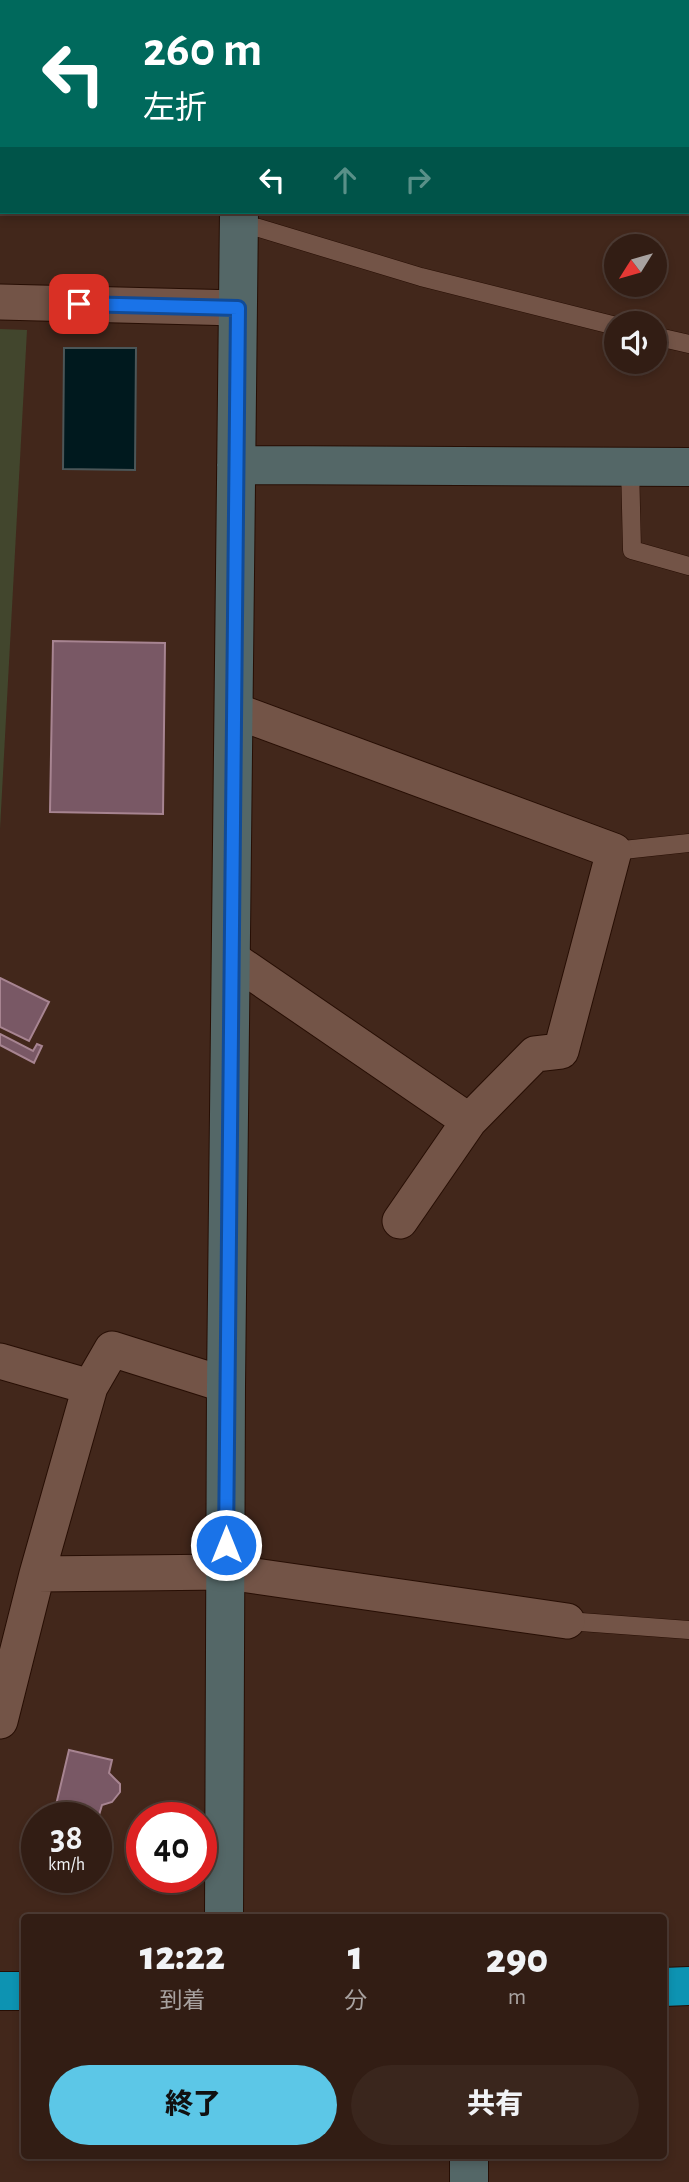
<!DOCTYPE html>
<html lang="ja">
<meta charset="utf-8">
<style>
:root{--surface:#321d14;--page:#3a261d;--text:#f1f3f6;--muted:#a8a2a0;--line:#4d3b34;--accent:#5cc7e7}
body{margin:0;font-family:"Alegreya Sans","Noto Sans JP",sans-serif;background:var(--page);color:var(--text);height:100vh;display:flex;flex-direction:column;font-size:26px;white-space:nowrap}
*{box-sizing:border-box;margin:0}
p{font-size:23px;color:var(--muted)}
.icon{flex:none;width:38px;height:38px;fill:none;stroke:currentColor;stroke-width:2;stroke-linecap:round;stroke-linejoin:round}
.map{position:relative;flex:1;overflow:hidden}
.sheet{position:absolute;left:21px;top:1914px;width:646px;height:245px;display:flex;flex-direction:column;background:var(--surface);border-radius:7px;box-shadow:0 4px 10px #0003,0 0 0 2px var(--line)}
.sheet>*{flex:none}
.hud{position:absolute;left:0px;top:0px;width:690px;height:214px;box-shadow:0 4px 10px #0003,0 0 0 2px var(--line);background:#00695c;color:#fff;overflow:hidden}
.needle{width:46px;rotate:233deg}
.fabs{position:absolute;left:604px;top:234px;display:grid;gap:14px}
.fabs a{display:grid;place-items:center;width:63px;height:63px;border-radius:50%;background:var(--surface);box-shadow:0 4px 10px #0003,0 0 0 2px var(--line);font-size:35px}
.speed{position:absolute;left:21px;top:1802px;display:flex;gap:14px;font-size:35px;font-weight:700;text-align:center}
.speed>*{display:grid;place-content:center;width:91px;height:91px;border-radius:50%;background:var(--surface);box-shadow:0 4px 10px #0003,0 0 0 2px var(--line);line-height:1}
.speed small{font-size:18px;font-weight:400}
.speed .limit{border:10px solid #d22;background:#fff;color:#111}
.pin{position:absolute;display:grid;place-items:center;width:60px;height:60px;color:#fff;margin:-30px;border-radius:14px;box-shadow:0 4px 10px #0006}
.me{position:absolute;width:77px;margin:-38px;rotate:0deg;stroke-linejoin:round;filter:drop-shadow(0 0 5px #0008)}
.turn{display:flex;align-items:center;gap:24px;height:147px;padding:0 28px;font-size:32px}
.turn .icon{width:91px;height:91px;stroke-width:2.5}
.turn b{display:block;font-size:49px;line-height:60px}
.lanes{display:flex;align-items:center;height:66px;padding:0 28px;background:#0003;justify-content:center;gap:35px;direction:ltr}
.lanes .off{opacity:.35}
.eta{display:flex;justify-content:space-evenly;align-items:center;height:119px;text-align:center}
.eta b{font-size:42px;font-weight:800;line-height:49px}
.action{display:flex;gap:14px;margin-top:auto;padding:14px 28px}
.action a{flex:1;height:80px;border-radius:42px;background:var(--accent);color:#111;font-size:28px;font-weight:800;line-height:80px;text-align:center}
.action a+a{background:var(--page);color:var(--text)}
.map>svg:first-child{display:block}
</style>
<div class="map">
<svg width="689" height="2182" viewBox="0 0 689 2182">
<rect width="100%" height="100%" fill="#42271b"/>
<!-- green -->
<path fill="#42462d" d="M0 329 27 330 0 829Z"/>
<!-- water -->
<path fill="#00191e" stroke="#4b5658" stroke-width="2" d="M64 348H136L135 470 63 469Z"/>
<!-- building -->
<path fill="#795865" stroke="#a78491" stroke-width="2" d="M53 641 165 643 163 814 50 812Z
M0 978 49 1002 29 1041 0 1027Z
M0 1034 33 1051 37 1044 42 1046 34 1063 0 1045Z
M69 1750 112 1760 109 1773 120 1784V1792L112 1802 102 1805 99 1815 56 1805Z"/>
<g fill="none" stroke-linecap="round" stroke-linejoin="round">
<!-- lane casing -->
<g stroke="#270e04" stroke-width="19">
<path id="lane" d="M39 2 40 0
M239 226 259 228 421 277 616 326
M654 336 689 344
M630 465 632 550 689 566
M614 851 689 843
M567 1621 689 1630"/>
</g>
<!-- street casing -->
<g stroke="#270e04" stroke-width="37">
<path id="street" d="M218 0 219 2
M375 2V0
M0 47H2
M0 302 238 308
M233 710 614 851 561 1051 535 1054 469 1121 400 1221
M231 958 469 1121
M0 1361 90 1387
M37 1574 90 1387 112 1349 226 1385
M0 1721 37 1574 227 1572 567 1621"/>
</g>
<!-- secondary casing -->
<g stroke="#270e04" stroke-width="40">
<path id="secondary" d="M236 465 689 467
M224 1918 226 1385 239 212
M469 2182V2156"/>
</g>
<!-- highway casing -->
<g stroke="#270e04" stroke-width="40">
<path id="highway" d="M663 1987 689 1986
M0 1991H24"/>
</g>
<!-- lane -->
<use href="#lane" stroke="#735447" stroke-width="18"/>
<!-- street -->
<use href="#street" stroke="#735447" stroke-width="35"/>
<!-- secondary -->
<use href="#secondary" stroke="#546767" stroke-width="38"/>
<!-- highway -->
<use href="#highway" stroke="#0d93b2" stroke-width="38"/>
</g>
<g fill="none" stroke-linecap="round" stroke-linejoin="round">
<!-- route casing -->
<g stroke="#114b97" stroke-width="18">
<path id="route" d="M79 304 238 308 226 1545"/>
</g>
<!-- route -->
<use href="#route" stroke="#1a73e8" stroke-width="12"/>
</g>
</svg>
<div class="fabs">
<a><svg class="needle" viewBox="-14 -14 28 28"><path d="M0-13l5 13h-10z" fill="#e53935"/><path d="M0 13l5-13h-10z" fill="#a8a2a0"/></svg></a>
<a><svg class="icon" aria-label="sound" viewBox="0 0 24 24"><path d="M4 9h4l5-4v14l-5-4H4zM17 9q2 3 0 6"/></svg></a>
</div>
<div class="speed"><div>38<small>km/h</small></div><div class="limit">40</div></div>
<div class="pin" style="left:79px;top:304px;background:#d93025"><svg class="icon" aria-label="arrive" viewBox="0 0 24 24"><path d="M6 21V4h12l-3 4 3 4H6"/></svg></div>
<svg class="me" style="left:226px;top:1545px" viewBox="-20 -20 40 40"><circle r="17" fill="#1a73e8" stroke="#fff" stroke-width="3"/><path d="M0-11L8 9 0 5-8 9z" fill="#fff"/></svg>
<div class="hud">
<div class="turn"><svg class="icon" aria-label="left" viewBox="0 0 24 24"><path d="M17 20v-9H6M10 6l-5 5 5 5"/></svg><div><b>260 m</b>左折</div></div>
<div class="lanes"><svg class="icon" aria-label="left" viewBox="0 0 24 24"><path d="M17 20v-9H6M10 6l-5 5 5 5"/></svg><svg class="icon off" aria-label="ahead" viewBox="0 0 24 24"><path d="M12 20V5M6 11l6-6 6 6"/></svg><svg class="icon off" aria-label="right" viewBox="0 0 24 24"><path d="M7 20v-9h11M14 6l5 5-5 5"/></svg></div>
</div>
<section class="sheet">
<div class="eta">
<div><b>12:22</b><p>到着</p></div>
<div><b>1</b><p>分</p></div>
<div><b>290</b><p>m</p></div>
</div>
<div class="action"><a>終了</a><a>共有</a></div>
</section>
</div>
